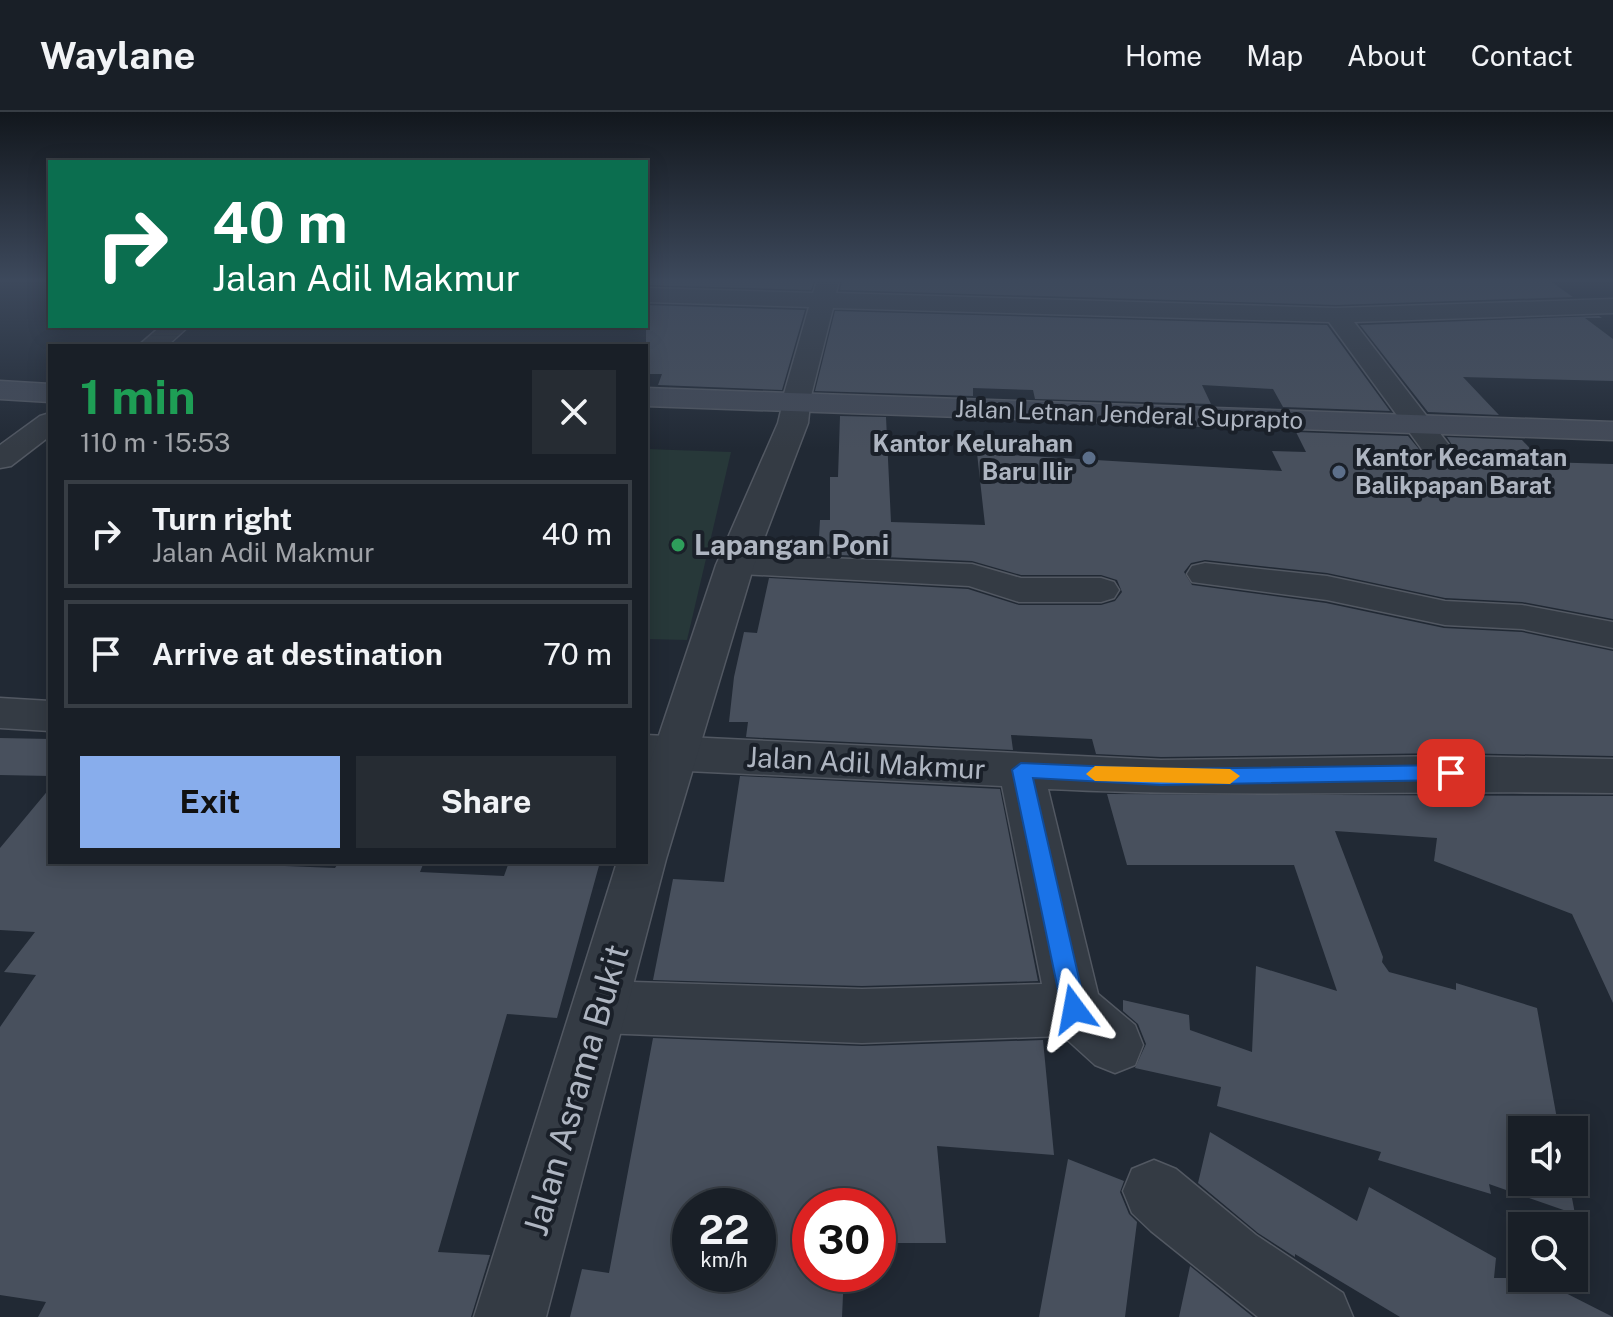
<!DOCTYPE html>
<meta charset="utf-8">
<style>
:root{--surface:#191f27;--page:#262c33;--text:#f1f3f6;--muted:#9fa2a7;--line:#373d44;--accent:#88adec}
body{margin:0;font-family:"Public Sans",sans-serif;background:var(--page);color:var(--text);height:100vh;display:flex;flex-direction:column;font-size:30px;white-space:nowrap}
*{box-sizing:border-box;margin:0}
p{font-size:26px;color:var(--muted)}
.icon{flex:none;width:44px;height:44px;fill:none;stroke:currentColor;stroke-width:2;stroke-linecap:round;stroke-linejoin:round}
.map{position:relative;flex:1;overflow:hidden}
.drawer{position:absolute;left:48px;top:232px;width:600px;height:520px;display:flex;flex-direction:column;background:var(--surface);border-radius:0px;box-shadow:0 4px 20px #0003,0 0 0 2px var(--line)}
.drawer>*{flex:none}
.hud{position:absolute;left:48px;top:48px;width:600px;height:168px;border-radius:0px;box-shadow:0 4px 20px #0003,0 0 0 2px var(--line);background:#0b6e4f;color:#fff;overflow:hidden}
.tools{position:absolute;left:1508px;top:1004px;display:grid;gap:16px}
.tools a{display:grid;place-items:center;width:80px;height:80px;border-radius:0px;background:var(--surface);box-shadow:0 4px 20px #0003,0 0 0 2px var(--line);font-size:40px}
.speed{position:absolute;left:672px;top:1076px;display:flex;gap:16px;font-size:40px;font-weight:700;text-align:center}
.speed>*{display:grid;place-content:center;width:104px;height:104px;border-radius:50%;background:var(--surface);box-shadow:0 4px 20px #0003,0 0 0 2px var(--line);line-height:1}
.speed small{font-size:20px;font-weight:400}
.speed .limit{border:12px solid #d22;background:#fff;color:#111}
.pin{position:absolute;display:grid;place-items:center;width:68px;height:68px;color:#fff;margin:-34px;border-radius:16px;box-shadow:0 4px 12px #0006}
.me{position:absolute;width:88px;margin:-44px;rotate:347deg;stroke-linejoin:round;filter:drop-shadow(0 0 6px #0008)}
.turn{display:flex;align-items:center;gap:28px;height:168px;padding:0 32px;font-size:36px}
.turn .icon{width:104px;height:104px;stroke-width:2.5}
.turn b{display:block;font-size:56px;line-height:68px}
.round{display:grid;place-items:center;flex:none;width:84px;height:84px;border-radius:0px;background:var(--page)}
.overview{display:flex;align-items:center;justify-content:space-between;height:136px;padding:0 32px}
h1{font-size:48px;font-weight:700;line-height:60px;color:#1e9e55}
.primary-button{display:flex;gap:16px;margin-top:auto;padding:16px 32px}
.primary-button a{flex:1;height:92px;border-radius:0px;background:var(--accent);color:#111;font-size:32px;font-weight:700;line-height:92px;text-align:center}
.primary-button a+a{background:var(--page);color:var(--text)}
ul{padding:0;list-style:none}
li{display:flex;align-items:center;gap:24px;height:108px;margin:0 16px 12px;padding:0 16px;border:4px solid var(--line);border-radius:0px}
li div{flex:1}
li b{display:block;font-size:30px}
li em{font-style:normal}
header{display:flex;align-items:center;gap:48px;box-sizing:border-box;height:112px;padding:0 40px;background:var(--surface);border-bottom:2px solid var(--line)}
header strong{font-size:38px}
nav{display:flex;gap:44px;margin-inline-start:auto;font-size:28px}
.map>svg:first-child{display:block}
</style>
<header>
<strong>Waylane</strong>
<nav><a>Home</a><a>Map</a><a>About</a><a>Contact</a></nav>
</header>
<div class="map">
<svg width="1613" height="1205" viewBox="0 0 1613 1205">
<rect width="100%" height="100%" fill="#212934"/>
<!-- green -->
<path fill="#273839" d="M646 337 731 340 687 528 646 527Z"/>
<!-- building -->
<path fill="#48505d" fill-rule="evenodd" d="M646 169H814L811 178 646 173Z
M842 169H1550L1573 185 1336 193 840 178Z
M646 193 805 198 782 278 658 273 662 262H646Z
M835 199 1327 213 1390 299 1283 295 1273 277 1202 273 1211 292 1035 287 1033 278 973 276V284L815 279Z
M1599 204 1602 206H1585L1613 227V269L1463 265 1499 303 1428 300 1360 213Z
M840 304 886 305 891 410 985 413 977 341 1282 359 1272 339 1306 340 1296 320 1408 324 1423 342 1448 341 1452 333 1447 325 1522 328 1543 350 1613 352V507L1522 490 1445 486 1327 461 1205 448 1191 451 1184 460 1192 473 1326 491 1444 516 1522 520 1613 539V644L1451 641 1161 645 1096 642 1092 627 1011 623 1013 638 746 625 748 610H729L734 565 744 520 757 521 769 466 968 477 1019 493H1101L1115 489 1122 480 1117 468 1101 463H1021L972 449 818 442 820 408H830V365H838Z
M0 626 50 627V664L0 663Z
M740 664 1000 677 1038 869 862 874 653 868 673 767 724 770Z
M50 676V750H188L335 756 339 750H424L420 760 504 764 509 750H600L557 906 507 902 438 1140 490 1143 471 1205H38L46 1190 0 1183V915L36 863 4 860 35 820 0 818V736Z
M1107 682 1613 684V891L1572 802 1434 749 1437 726 1335 719 1383 845 1382 850 1389 860 1456 878V871L1537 896 1559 1018H1522V1070H1569L1575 1102 1489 1072 1491 1082 1378 1048 1381 1040 1217 994 1221 975 1135 956 1146 932 1138 912 1123 899V888L1189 903 1190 918 1252 940 1256 854 1337 879 1294 753H1127Z
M653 926 862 934 1043 928 1054 1043 937 1034 946 1131H878V1094H810V1162H844L842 1205H570L582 1157 609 1161ZM690 1094H758V1162H690Z
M1210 1020 1357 1109 1369 1075 1496 1146 1494 1166H1536L1613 1205H1400L1295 1142V1145L1258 1121 1198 1071Z
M1068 1047 1124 1069 1120 1080 1129 1102 1137 1110 1125 1205H1039Z
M1190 1154 1253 1205H1179Z"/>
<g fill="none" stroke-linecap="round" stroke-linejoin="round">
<!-- minor casing -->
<g stroke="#525862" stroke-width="3">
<path id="minor" d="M817 169H839L836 181 1336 196 1613 187V201L1354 210 1449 333 1445 339H1423L1329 210 833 196 809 292 805 298H785L781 292 809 195 646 190V176L813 181Z
M161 214H189L167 234H138Z
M50 301V324L11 354 0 356V333L40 304Z
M735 442 972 452 1021 466H1101L1114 470 1119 478 1114 486 1101 490H1019L969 474 722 461 717 453 722 445Z
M1205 451 1327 464 1445 489 1522 493 1613 510V536L1522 517 1445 513 1327 488 1192 470 1187 462 1192 454Z
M0 586 50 589V619L0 616Z
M646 623 1161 648 1451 644 1613 647V681C1425 678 1236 686 1048 677L1098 882 1135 913 1143 933 1135 953 1115 961 1095 953 1063 924 862 931 600 921 581 914 573 895 581 876 600 869 862 877 1042 872 1002 674 646 657Z
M1154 1048 1176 1057 1256 1123 1343 1181 1353 1205H1258L1151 1119 1132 1101 1123 1079 1132 1057Z"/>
</g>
<!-- tertiary casing -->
<g stroke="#525862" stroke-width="3">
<path id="tertiary" d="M795 283 806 286 810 292 808 311 754 453 666 747 546 1205H474L617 750H646V662L716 453 778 311 784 286Z"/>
</g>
<!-- secondary casing -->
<g stroke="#525862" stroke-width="3">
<path id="secondary" d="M0 269 50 272V290L0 287Z
M646 276 1613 310V328L646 294Z"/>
</g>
<!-- minor -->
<use href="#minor" fill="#343b44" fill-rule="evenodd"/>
<!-- tertiary -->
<use href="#tertiary" fill="#343b44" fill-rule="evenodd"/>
<!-- secondary -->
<use href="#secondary" fill="#434a57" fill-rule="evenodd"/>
</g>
<!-- sky -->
<linearGradient id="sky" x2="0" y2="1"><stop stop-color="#12171d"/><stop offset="0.5" stop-color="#3d495c"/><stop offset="1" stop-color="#3d495c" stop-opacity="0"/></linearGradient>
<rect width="1613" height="337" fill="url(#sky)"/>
<!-- route -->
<path fill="#1a73e8" stroke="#114b97" stroke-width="2" d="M1021 651 1161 657 1451 653 1461 661 1451 668 1161 673 1033 666 1086 897 1082 905 1074 909 1065 905 1062 897 1012 658Z"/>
<!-- slow -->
<path fill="#f59e0b" d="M1095 654 1230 657 1240 664 1230 672 1095 669 1086 662Z"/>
<!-- markers -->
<g fill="#5c6f8a" stroke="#1a2029" stroke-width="3">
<circle cx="1089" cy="346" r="8"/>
<circle cx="1339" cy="360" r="8"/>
</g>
<circle fill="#2e9e5b" stroke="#1a2029" stroke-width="3" cx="678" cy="433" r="8"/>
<g text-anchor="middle" stroke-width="8" stroke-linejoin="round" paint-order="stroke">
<!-- far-street labels -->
<g font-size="24" fill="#aeb5c1" stroke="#1a2029">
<text transform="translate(1129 303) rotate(2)" y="8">Jalan Letnan Jenderal Suprapto</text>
</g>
<!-- far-poi labels -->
<g font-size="24" font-weight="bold" fill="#aeb5c1" stroke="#1a2029" text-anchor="end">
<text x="1073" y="340">Kantor Kelurahan<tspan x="1073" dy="28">Baru Ilir</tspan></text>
<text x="1355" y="354" text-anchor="start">Kantor Kecamatan<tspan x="1355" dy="28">Balikpapan Barat</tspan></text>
</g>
<!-- poi labels -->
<g font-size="28" font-weight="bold" fill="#aeb5c1" stroke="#1a2029" text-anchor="start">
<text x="694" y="443">Lapangan Poni</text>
</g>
<!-- street labels -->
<g font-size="28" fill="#aeb5c1" stroke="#1a2029">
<text transform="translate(866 651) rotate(3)" y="10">Jalan Adil Makmur</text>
</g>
<!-- near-street labels -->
<g font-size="34" fill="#aeb5c1" stroke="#1a2029">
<text transform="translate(576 978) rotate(-74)" y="12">Jalan Asrama Bukit</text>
</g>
</g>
</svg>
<div class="tools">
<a><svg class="icon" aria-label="sound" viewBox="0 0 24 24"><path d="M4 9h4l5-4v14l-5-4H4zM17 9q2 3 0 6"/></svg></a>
<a><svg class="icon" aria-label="search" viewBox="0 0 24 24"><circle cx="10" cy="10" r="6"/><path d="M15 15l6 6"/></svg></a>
</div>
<div class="speed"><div>22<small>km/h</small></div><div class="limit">30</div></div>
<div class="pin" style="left:1451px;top:661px;background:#d93025"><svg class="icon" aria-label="arrive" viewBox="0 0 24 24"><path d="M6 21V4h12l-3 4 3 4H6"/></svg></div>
<svg class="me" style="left:1074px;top:897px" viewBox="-20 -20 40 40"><path d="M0-17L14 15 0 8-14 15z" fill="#1a73e8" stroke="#fff" stroke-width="4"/></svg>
<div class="hud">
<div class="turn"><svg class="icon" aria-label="right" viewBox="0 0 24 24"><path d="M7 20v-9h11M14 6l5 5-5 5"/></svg><div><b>40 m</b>Jalan Adil Makmur</div></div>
</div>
<section class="drawer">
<div class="overview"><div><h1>1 min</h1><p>110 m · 15:53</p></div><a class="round"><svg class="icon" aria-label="close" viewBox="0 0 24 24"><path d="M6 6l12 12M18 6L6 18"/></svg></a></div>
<ul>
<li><svg class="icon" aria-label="right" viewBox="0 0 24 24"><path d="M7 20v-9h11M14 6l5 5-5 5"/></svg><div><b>Turn right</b><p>Jalan Adil Makmur</p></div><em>40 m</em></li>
<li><svg class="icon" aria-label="arrive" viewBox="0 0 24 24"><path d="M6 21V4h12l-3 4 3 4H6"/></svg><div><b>Arrive at destination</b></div><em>70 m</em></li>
</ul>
<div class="primary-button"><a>Exit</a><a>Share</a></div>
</section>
</div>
